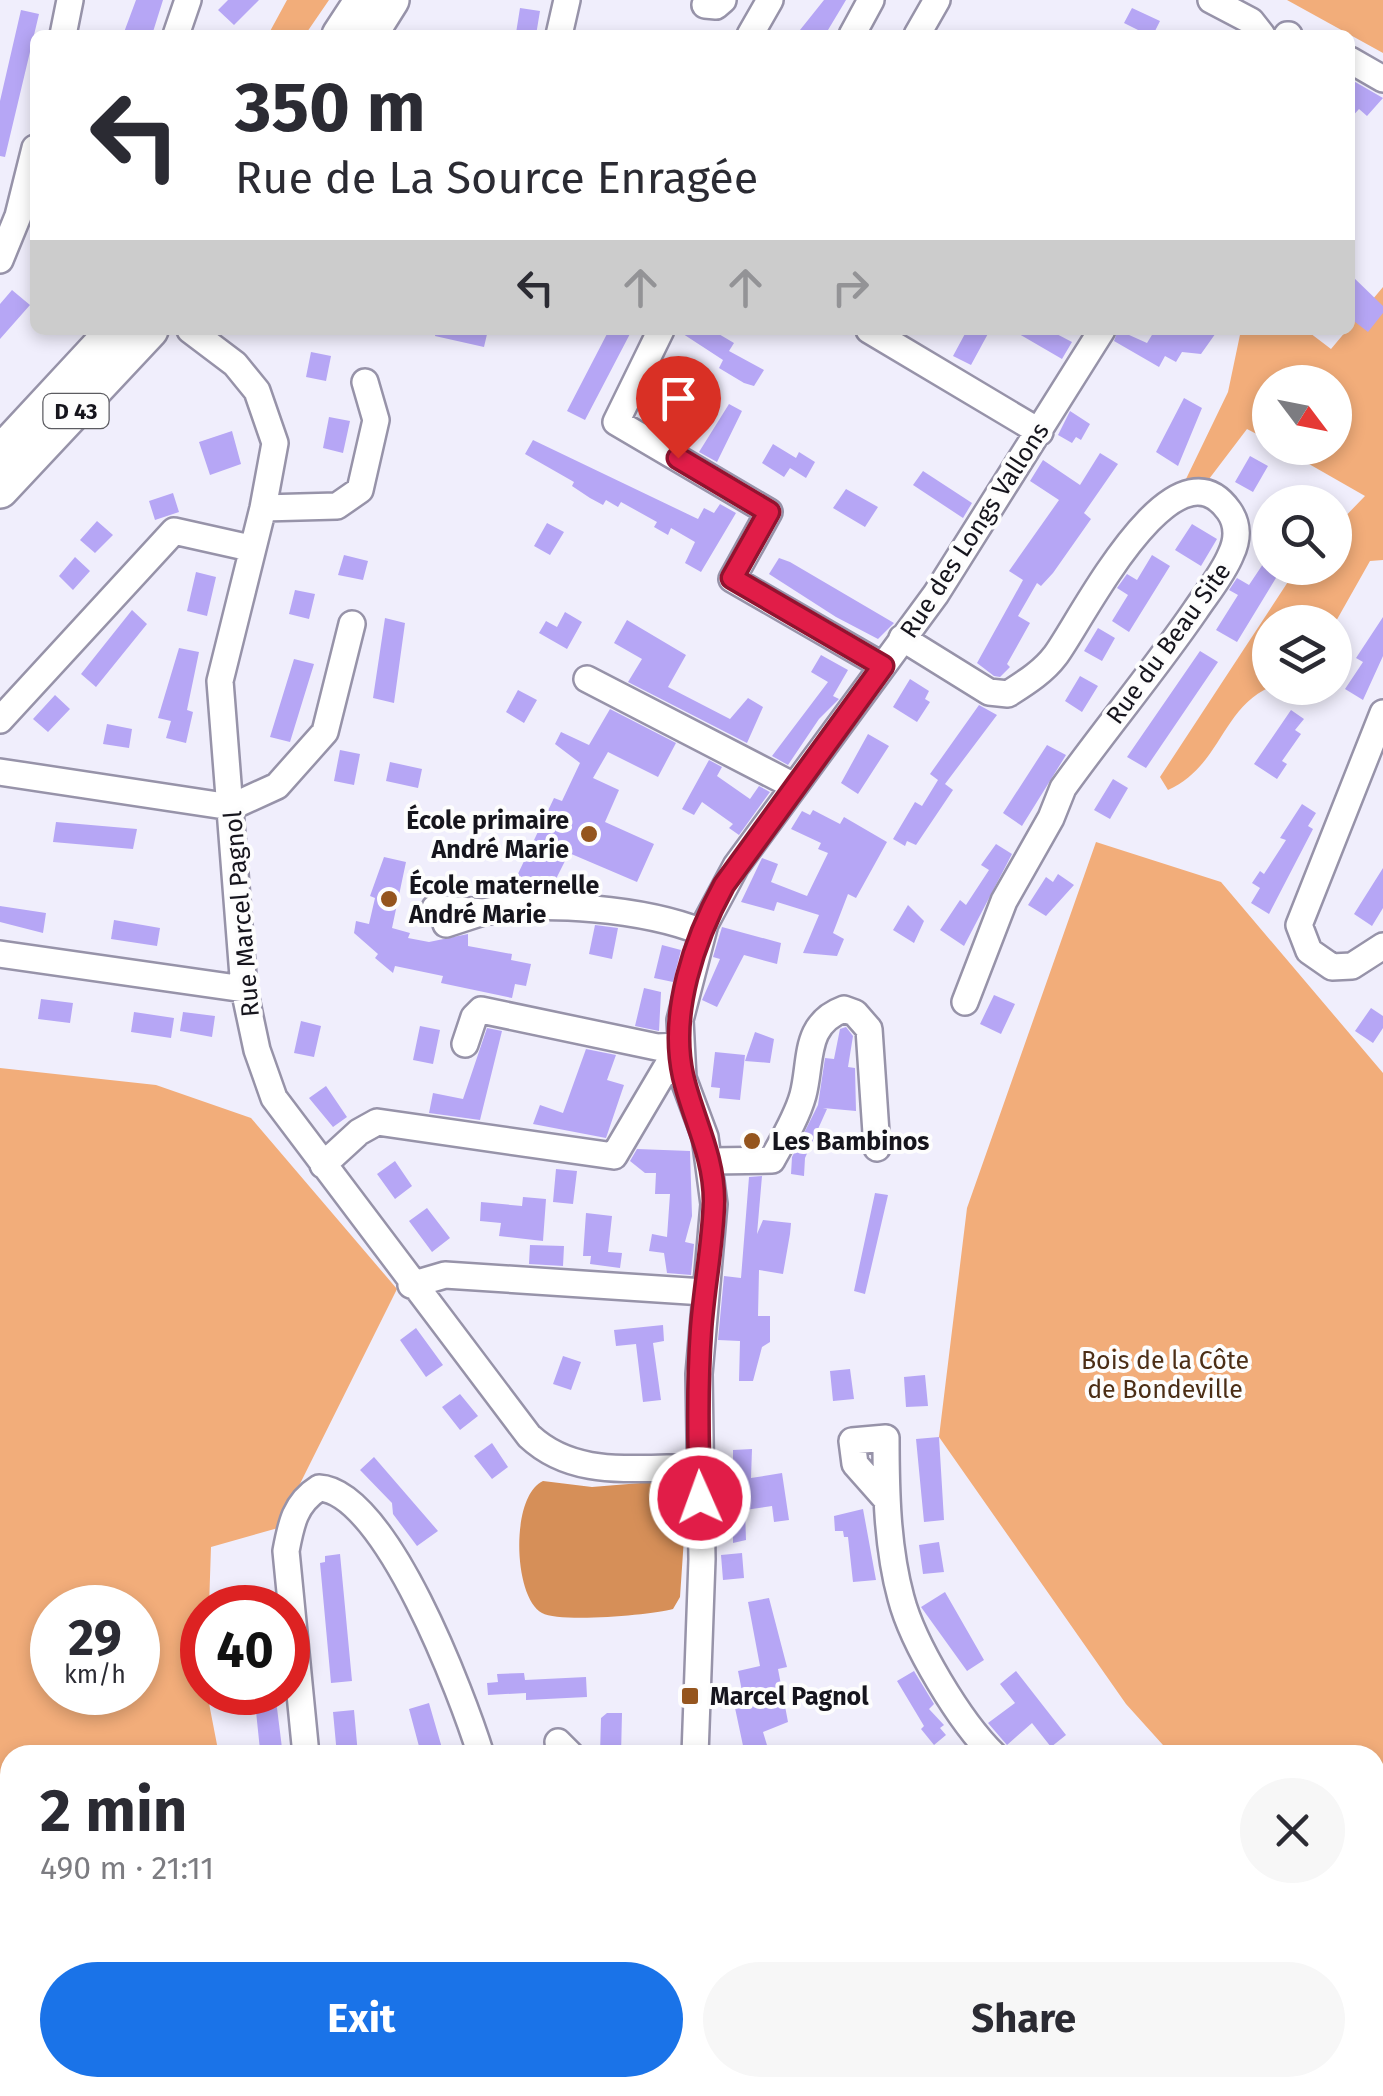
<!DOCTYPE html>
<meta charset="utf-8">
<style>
:root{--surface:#fff;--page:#f7f7f7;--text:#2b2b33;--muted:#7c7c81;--accent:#1a73e8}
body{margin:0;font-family:"Fira Sans",sans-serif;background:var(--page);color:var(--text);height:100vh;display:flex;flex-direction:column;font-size:38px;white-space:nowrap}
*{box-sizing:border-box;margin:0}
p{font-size:32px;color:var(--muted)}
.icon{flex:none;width:55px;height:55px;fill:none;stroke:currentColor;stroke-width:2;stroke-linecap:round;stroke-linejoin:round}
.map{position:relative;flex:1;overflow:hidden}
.side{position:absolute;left:0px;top:1745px;width:1385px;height:352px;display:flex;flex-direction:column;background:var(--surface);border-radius:30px 30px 0 0;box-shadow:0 5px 15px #0003}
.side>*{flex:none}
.banner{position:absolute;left:30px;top:30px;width:1325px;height:305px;border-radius:15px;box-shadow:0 5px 15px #0003;background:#fff;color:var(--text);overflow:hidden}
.needle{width:65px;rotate:122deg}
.controls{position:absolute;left:1252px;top:365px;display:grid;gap:20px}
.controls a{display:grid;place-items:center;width:100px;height:100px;border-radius:50%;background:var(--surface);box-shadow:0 5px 15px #0003;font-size:50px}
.speed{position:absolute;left:30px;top:1585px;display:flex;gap:20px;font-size:50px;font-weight:700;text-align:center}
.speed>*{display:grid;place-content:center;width:130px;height:130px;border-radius:50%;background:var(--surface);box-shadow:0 5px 15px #0003;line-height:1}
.speed small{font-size:25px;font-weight:400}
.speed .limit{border:15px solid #d22;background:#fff;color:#111}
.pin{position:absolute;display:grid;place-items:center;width:85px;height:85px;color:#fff;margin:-102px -42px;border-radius:50% 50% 50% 0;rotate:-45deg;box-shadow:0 0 10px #0007}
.pin .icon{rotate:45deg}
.me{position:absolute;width:110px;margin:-55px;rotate:358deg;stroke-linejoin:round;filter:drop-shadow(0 0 8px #0008)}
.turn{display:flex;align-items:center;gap:35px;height:210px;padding:0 40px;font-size:45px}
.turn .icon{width:130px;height:130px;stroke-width:2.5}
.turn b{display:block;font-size:70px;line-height:85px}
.lanes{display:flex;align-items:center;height:95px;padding:0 40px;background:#0003;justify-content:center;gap:50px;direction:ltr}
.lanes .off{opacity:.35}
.round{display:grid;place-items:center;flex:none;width:105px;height:105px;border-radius:52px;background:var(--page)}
.summary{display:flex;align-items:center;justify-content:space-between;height:170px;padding:0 40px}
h1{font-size:60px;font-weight:700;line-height:75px}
.cta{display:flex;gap:20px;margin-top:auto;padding:20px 40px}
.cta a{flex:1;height:115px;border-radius:60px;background:var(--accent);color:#fff;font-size:40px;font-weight:700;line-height:115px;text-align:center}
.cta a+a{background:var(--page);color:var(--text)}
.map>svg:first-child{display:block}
</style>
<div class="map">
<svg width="1383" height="2096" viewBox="0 0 1383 2096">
<rect width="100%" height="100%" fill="#f0eefc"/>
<!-- green -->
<path fill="#f2ad7a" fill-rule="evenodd" d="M287 0H329L305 35H268Z
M1287 0H1383V53Z
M1383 287V560L1370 561 1335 623 1270 622V687C1221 709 1221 766 1168 790L1160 777 1297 568H1335V527L1365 496 1281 448H1335V382H1270V441L1247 429 1209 479H1186L1228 392 1241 330H1306L1331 349Z
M1096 842 1221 882 1383 1073V1987L1375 1978V1755H1172L1126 1704 939 1437 967 1208Z
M0 1068 156 1085 251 1118 397 1289 278 1528 211 1547 209 1607 202 1608V1692L207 1693 219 1755H10V2088H282L284 2096H0ZM52 1608H138V1692H52Z"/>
<!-- water -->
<path fill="#d68f58" d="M543 1481 592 1487 653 1482 673 1503 677 1529 684 1538 680 1597 673 1609C652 1615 560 1623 542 1613 513 1597 510 1496 543 1481Z"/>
<!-- building -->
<path fill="#b6a6f5" d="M136 0H163L152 35H123Z
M228 0H259L234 25 218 10Z
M824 0H846L825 35H796Z
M520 8 540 11 536 35 516 33Z
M1132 8 1160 21 1153 35H1138L1140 31 1124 23Z
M21 10 39 14 5 157 0 156V101Z
M1350 79 1383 98 1367 116 1359 109 1350 119Z
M1350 274 1383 306V313L1368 332 1350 318Z
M12 290 30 305 0 339V304Z
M436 330H488L484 347 435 336Z
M609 330H632L585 420 567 411Z
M677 330H712L734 343 729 351 764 370 754 386 744 383 719 368 723 360Z
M967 330H990L971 365 953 356Z
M1012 330H1049L1072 342 1062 359Z
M1118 330 1147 343 1155 330H1218L1201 354 1182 352 1176 362 1165 356 1159 367 1114 341Z
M311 352 331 356 326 381 306 377Z
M1184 398 1202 408 1178 466 1156 452Z
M729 404 742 411 717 462 699 452Z
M1070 411 1090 424 1081 440 1076 437 1072 443 1058 435Z
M329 417 350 421 343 453 323 448Z
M232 431 241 464 210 475 199 442Z
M533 440 698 519 704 508 714 513 720 504 736 513 701 572 685 563 695 542 671 528 668 535 654 527 657 522 621 502 618 507 606 500 603 505 590 498 572 486 574 482 525 454Z
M773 444 796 458 799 452 815 462 806 478 790 468 784 477 762 463Z
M1100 453 1118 464 1084 513 1091 519 1053 573 1041 586 1037 583 1018 616 1030 623 1007 664 1010 667 1000 677 994 676 977 663 1023 580 1009 571 1059 500 1030 481 1043 460 1080 485Z
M1250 456 1268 466 1253 492 1235 482Z
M923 471 972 503 963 518 913 485Z
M846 489 878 507 865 527 833 508Z
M173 493 179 512 155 520 149 501Z
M97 521 113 535 95 553 80 540Z
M547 523 564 532 550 555 534 546Z
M1192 524 1217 539 1201 566 1175 550Z
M344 555 368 561 363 580 338 575Z
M1152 555 1170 566 1129 632 1112 621 1128 595 1117 588 1127 574 1137 580Z
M75 557 90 571 73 590 59 576Z
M779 558 790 562 894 623 878 639 836 617 769 574Z
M1263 564 1279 573 1237 642 1216 630 1238 595 1229 590 1237 578 1249 585Z
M196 572 216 577 207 616 187 611Z
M295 590 315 594 309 619 289 614Z
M132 610 147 624 96 687 81 674Z
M565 612 582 622 567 649 539 633 546 621 557 627Z
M1383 617V656L1363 700 1345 689 1363 662 1356 658Z
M385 618 405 623 394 703 373 698Z
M627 620 686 655 668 687 730 719 748 698 763 707 747 743 628 682 642 659 614 643Z
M1098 628 1115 638 1102 661 1084 651Z
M179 648 199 652 187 710 193 712 186 743 166 738 171 721 158 718Z
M1200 651 1218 662 1146 768 1127 757Z
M821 655 848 670 833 696 839 699 819 719 788 765 772 756 828 682 811 672Z
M294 659 314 664 290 742 270 737Z
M1080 676 1098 686 1082 712 1065 701Z
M910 679 929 691 925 699 930 702 917 722 893 707Z
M518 690 537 700 524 723 506 712Z
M55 695 70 709 48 732 33 719Z
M979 705 997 715 945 784 953 790 916 845 907 841 905 846 893 839 915 802 922 806 938 780 930 774Z
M610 709 676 743 658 777 608 752 593 778 619 790 605 822 654 844 637 882 569 853 550 891H543L516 878 554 798 562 801 580 763 555 744 561 732 589 745Z
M1291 710 1304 719 1295 730 1301 734 1282 761 1287 764 1277 779 1254 764Z
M107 724 132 729 129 748 103 744Z
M868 734 889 746 858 794 841 783Z
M1047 745 1066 755 1022 826 1003 813Z
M340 750 360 754 354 785 334 781Z
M709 760 722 767 717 776 750 799 759 786 770 792 739 835 729 828 733 824 702 802 694 815 682 809Z
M390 762 422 769 418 788 386 781Z
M1113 779 1128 788 1110 819 1094 810Z
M1302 804 1316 813 1308 826 1313 829 1269 914 1251 903 1260 888 1252 883 1260 871 1264 874 1286 840 1280 838Z
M813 810 840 824 844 817 887 842 856 898 848 894 833 933 844 939 837 956 803 953 819 915 777 902 774 911 741 902 762 858 778 864 771 882 807 896 828 853 818 849 821 843 791 829 802 811 810 815Z
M56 822 137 829 133 849 53 842Z
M996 844 1012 854 964 946 940 930 960 900 966 905 989 870 981 865Z
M384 857 406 862 392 928 410 933 408 938 429 942 468 934V946L512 954 511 960 531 964 526 986 515 984 512 998 441 983 443 976 395 966 393 973 375 958 378 954 354 933 356 921 369 924 375 898 370 896Z
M1383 868V908L1372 926 1354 914Z
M1058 874 1074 885 1046 916 1028 905 1046 877 1053 882Z
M908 905 924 921 914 943 893 930Z
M0 906 46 913 43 933 0 922Z
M114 920 160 928 157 946 111 939Z
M595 925 618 928 612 959 589 954Z
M722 927 781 943 777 964 744 955 717 1007 702 1000 720 959 713 957Z
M662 945 681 950 673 982 654 978Z
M644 988 661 992 659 1031 635 1026Z
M994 995 1015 1004 1001 1034 980 1024Z
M41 999 73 1003 70 1023 38 1019Z
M1371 1008 1383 1016V1028L1373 1043 1355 1031Z
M134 1012 174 1018 171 1038 131 1032Z
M183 1012 215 1016 212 1037 180 1031Z
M301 1021 321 1026 314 1057 294 1053Z
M420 1026 440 1030 433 1064 413 1060Z
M846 1027 853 1036 848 1067 855 1068 856 1111 823 1108 827 1109 805 1158 804 1176 791 1174 792 1157 818 1105 825 1058 834 1059 840 1029Z
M487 1028 502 1031 480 1120 429 1113 433 1093 463 1099Z
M755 1032 774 1039 770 1063 745 1061Z
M586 1049 616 1055 607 1080 624 1085 606 1138 533 1124 540 1105 563 1113Z
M715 1052 745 1055 740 1100 719 1098 720 1088 711 1087Z
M326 1086 347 1117 333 1127 309 1098Z
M637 1149 690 1151 692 1216 685 1242 694 1244 691 1275 667 1273 664 1253 649 1251 652 1234 667 1237 670 1194H655L656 1173H645L630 1161Z
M395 1161 412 1186 395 1199 377 1174Z
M556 1169 577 1171 573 1204 553 1202Z
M762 1176 757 1234 763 1220 791 1223 790 1234 783 1274 759 1270 758 1316H770V1342L762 1347 753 1381H739L740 1341 718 1340 724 1276 741 1278 749 1177Z
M875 1193 888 1195 865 1294 854 1291Z
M523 1197 546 1199 543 1241 499 1236 501 1223 480 1221 481 1202 522 1206Z
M427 1208 450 1238 432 1252 409 1221Z
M586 1213 612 1216 608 1252 622 1253 620 1268 590 1264 591 1256H583Z
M530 1245 564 1246 563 1266 529 1264Z
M663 1325 664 1341 653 1343 661 1400 643 1402 636 1344 616 1346 614 1330Z
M416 1328 443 1365 426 1377 400 1340Z
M563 1356 581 1362 571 1390 553 1384Z
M850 1369 854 1399 833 1401 830 1371Z
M925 1375 928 1406 906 1407 904 1377Z
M460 1394 478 1416 460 1430 442 1407Z
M939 1437 944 1520 924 1522 916 1439Z
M492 1443 508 1467 492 1479 474 1456Z
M752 1449 751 1478 782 1473 789 1520 774 1522 772 1506 745 1510 746 1540 733 1543V1450Z
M374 1457 438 1531 417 1546 393 1514 392 1503 360 1470Z
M863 1509 876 1580 853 1582 848 1537H844L843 1531H835L834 1516Z
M939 1542 944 1572 923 1574 919 1545Z
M742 1553 744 1578 723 1580 721 1555Z
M340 1554 352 1681 331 1683 320 1563 325 1562V1556Z
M945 1592 984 1660 967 1671 921 1607Z
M769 1598 787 1667 778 1669 788 1722 763 1732 770 1755H745L735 1708 745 1706 738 1671 760 1666 748 1602Z
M914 1671 934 1704 929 1709 944 1725 940 1728 946 1735 934 1745 921 1729 924 1726 897 1681Z
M1016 1671 1066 1735 1051 1747 1032 1723 1007 1745 988 1723 1015 1703 1000 1684Z
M524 1673 525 1680 586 1677 587 1697 526 1700V1693L488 1695 487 1683 498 1682 497 1674Z
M254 1692H275L282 1748 260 1750Z
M429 1703 431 1710 444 1755H422L420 1750 409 1709Z
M354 1710 358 1755H337L333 1712Z
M607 1713H622L621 1755H600L601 1718Z"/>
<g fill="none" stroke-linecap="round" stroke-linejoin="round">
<!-- minor casing -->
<g stroke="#9793a9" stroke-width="30">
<path id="minor" d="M1211 0 1251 21 1262 35
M705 5 716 6 723 0
M63 35 70 0
M176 35 188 0
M559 35 567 0
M750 35 770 0
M852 35 871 0
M917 35 937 0
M1287 35H1289
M1350 60 1383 79
M0 260 18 216 35 148
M190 330 235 364 257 391 275 443 263 508 220 681 244 989 257 1050 274 1098 529 1436C576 1480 638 1466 699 1468
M661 330 616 422 769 512 732 579 883 666
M869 330 1040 432
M263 508 337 506 360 490 376 420 365 382
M902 638 989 692 1008 694C1025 683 1043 672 1055 656 1078 627 1173 431 1229 511 1238 524 1238 539 1231 554 1223 574 1207 593 1195 611 1153 672 1106 728 1063 788L1051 818 1004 901 965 1002
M587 679 794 786
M1383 713 1299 925 1309 951 1332 967 1352 966 1383 946
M0 720 174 531 250 548
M0 772 231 807 277 786 325 732 352 624
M435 908 483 912 446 924
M483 912C543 900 645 909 702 932
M0 954 244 989
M465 1044 474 1017 481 1010 657 1047 679 1046
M711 1161 772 1160C783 1140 797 1117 803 1095 812 1061 803 1024 844 1009L855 1013 869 1029 877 1148
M323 1165 359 1132 377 1122 614 1156 679 1046
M411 1285 445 1275 704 1292
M886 1499 855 1464 852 1441 886 1438C886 1490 887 1547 901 1598 913 1644 960 1722 994 1755
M558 1742 571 1755
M306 1755 286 1551C291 1524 295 1503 319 1488 386 1491 463 1697 481 1755
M695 1755 702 1559 699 1374 714 1204 705 1137 683 1078 680 1020 705 924 736 866 936 594 1102 330
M373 2088 380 2096
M517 2088 521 2096
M774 2088 783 2096
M914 2088 924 2096
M1350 2088 1359 2096"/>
</g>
<!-- highway casing -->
<g stroke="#9793a9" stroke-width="40">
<path id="highway" d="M340 35 363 0
M369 35 391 0
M0 454 115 330
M0 490 150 330"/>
</g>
<!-- minor -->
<use href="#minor" stroke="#fff" stroke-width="25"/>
<!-- highway -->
<use href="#highway" stroke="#fff" stroke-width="35"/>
</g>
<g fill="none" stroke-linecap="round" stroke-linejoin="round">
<!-- route casing -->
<g stroke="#92132f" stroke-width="25">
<path id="route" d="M678 458 769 512 732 578 883 666 724 885C694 940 669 1013 683 1076 693 1119 714 1155 714 1201 713 1244 704 1287 701 1330 697 1386 698 1442 700 1498"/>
</g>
<!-- route -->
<use href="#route" stroke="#e11d48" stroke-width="18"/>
</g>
<!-- markers -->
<g fill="#95551e" stroke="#fdfdfd" stroke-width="4">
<circle cx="589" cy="834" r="10"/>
<circle cx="389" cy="899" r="10"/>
<circle cx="752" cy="1141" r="10"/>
<rect x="680" y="1686" width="20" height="20" rx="5"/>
</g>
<g text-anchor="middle" stroke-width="8" stroke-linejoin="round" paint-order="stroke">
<!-- shield labels -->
<rect fill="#fdfdfd" stroke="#5b5b60" stroke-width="2.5" x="43.5" y="394" width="65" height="34" rx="8"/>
<g font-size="22" font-weight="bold" fill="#16151d">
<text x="76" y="419">D 43</text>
</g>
<!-- street labels -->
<g font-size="25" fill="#16151d" stroke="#fdfdfd">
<text transform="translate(974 530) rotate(-57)" y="9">Rue des Longs Vallons</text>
<text transform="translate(1168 643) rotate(-54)" y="9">Rue du Beau Site</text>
<text transform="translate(241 914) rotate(-95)" y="9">Rue Marcel Pagnol</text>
</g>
<!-- poi labels -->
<g font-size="25" font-weight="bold" fill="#16151d" stroke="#fdfdfd" text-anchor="start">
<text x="569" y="829" text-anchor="end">École primaire<tspan x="569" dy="29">André Marie</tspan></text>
<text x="409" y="894">École maternelle<tspan x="409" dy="29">André Marie</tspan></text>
<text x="772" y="1150">Les Bambinos</text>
<text x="710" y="1705">Marcel Pagnol</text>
</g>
<!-- park labels -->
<g font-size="25" fill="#4c2e16" stroke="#fdfdfd">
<text x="1165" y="1369">Bois de la Côte<tspan x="1165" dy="29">de Bondeville</tspan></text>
</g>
</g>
</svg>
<div class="controls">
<a><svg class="needle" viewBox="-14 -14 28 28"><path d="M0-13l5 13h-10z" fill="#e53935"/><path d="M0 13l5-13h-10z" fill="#7c7c81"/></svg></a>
<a><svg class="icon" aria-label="search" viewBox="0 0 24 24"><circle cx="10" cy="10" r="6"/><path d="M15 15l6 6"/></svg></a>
<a><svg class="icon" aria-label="layers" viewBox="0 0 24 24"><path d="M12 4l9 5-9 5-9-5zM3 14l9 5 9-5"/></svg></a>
</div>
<div class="speed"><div>29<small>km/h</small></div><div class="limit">40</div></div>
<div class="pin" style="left:678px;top:458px;background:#d93025"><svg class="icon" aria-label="arrive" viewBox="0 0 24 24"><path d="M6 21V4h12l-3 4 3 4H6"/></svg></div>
<svg class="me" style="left:700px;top:1498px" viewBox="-20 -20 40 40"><circle r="17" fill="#e11d48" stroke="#fff" stroke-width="3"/><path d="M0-11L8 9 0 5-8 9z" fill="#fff"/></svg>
<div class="banner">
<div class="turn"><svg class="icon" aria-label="left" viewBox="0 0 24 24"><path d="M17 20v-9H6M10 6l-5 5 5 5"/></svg><div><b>350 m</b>Rue de La Source Enragée</div></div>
<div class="lanes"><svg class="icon" aria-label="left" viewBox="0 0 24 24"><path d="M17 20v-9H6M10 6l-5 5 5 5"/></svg><svg class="icon off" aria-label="ahead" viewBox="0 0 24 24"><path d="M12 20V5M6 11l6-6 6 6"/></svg><svg class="icon off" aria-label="ahead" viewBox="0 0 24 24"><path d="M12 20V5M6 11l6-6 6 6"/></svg><svg class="icon off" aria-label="right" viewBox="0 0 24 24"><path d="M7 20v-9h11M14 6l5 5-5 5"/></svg></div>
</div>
<section class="side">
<div class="summary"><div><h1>2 min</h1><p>490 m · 21:11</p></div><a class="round"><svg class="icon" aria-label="close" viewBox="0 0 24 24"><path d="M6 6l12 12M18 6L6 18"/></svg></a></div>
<div class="cta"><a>Exit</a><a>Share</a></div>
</section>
</div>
